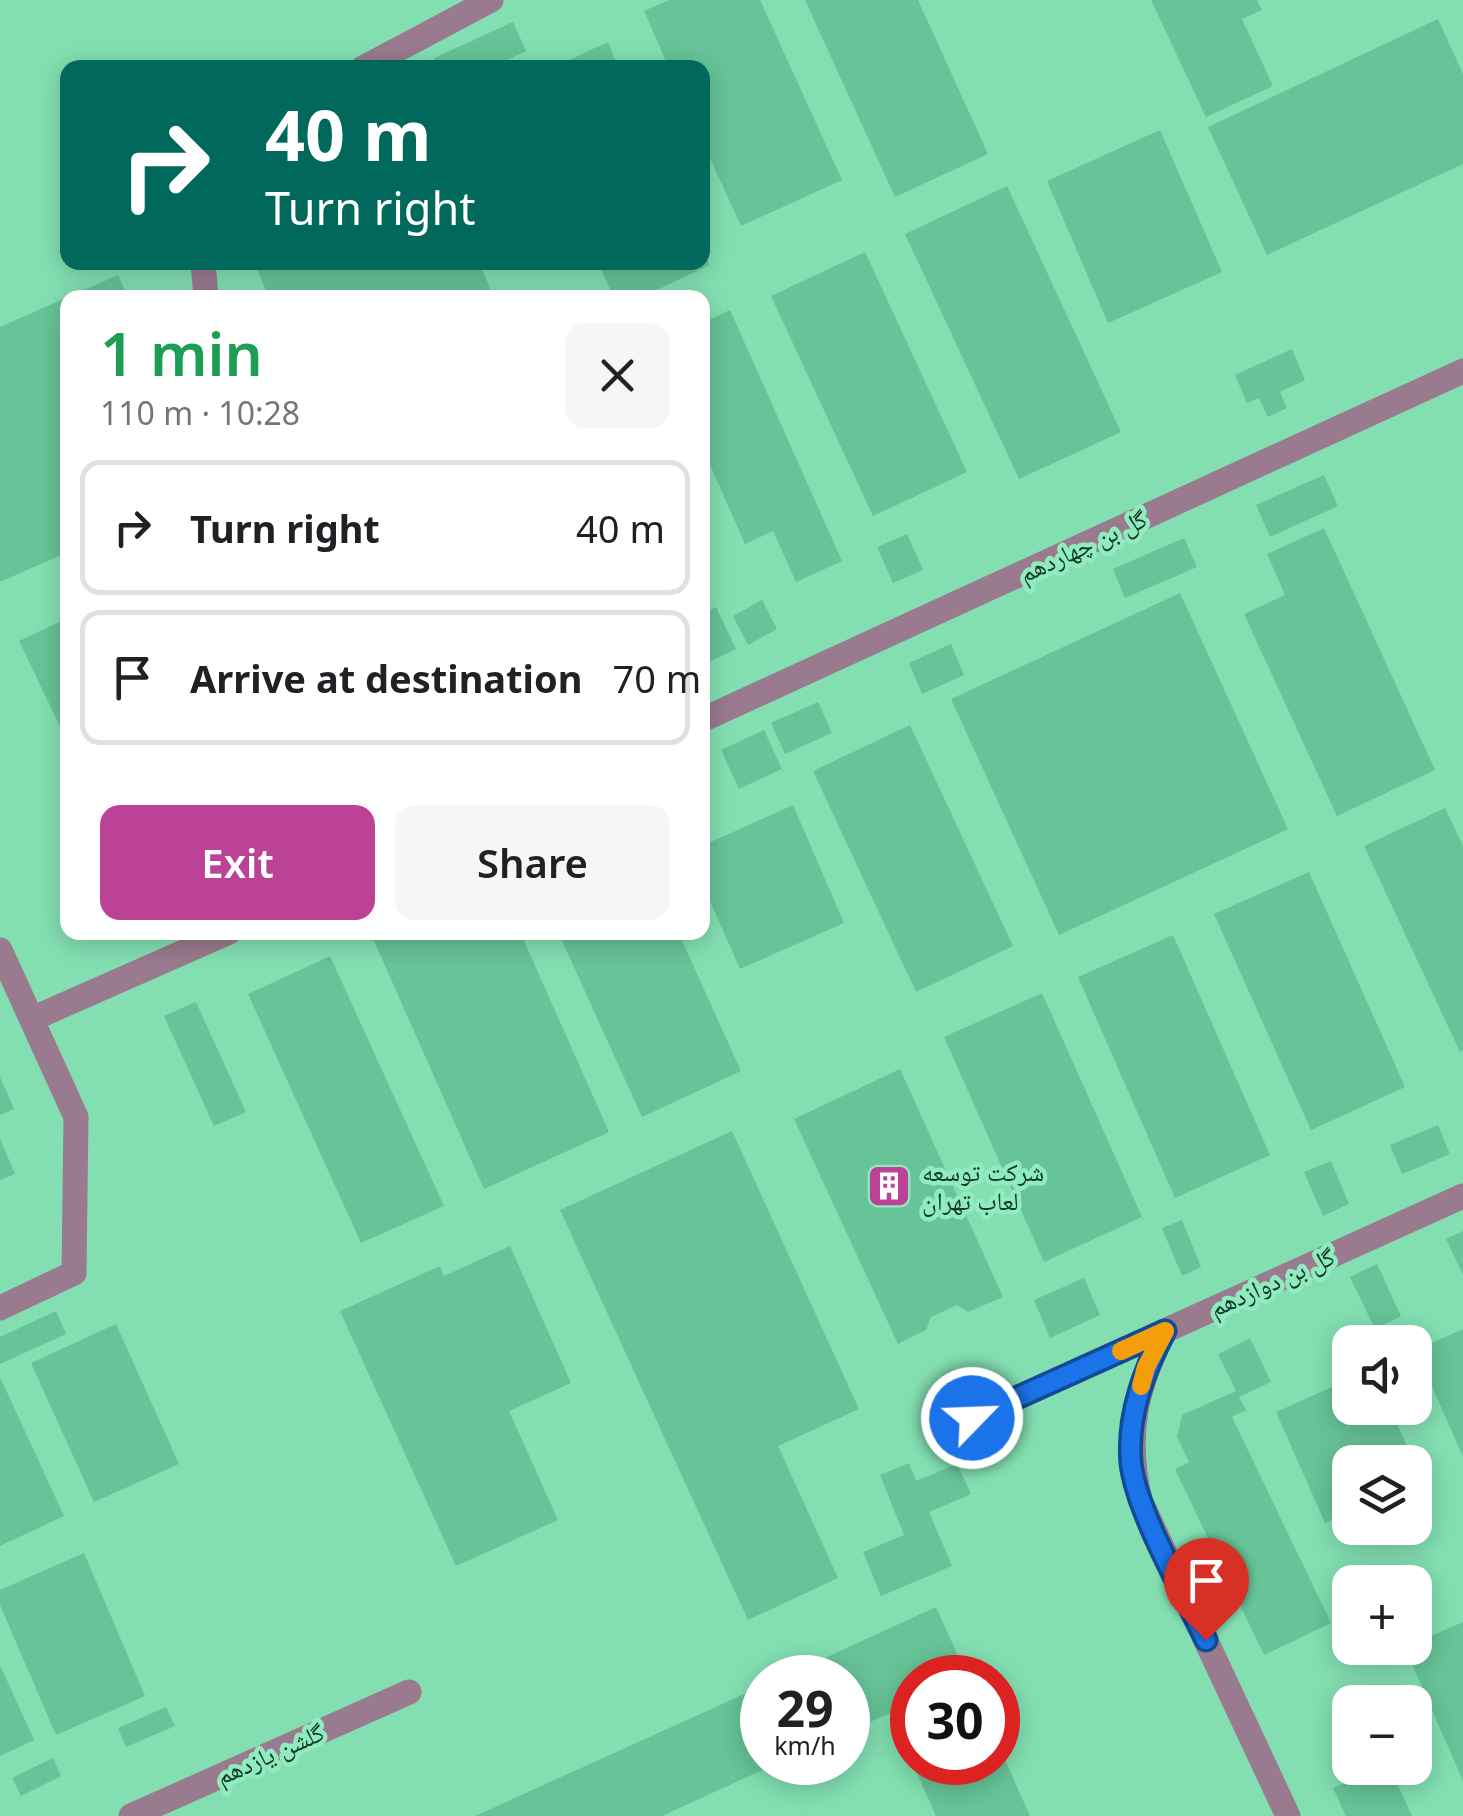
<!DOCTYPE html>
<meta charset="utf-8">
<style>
:root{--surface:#fff;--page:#f6f6f6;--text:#202124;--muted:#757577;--line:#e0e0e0;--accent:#bb4297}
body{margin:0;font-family:"Noto Sans","Noto Naskh Arabic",sans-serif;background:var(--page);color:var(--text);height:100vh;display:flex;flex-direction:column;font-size:38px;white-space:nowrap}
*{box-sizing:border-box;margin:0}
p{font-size:32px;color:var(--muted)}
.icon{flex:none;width:55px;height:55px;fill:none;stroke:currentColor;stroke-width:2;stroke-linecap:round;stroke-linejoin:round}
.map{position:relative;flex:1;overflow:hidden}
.sheet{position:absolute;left:60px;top:290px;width:650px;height:650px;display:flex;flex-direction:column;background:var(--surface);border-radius:20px;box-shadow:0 5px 25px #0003}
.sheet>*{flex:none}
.top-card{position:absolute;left:60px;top:60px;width:650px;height:210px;border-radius:20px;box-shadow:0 5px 25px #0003;background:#00695c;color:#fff;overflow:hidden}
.tools{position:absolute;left:1332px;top:1325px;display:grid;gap:20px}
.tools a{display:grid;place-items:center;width:100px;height:100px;border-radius:20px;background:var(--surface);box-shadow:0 5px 25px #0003;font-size:50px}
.speed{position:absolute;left:740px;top:1655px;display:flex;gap:20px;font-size:50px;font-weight:700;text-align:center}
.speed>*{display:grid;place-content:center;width:130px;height:130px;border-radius:50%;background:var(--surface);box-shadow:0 5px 25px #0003;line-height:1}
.speed small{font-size:25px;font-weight:400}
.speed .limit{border:15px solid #d22;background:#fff;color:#111}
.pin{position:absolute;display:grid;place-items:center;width:85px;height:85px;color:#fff;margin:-102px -42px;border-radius:50% 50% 50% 0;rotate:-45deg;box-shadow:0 0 10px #0007}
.pin .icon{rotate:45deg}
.me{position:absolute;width:110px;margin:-55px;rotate:66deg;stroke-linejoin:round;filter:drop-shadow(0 0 8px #0008)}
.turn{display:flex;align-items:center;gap:35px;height:210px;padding:0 40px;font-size:45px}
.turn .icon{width:130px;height:130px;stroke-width:2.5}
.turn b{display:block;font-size:70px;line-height:85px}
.round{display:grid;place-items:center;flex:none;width:105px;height:105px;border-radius:20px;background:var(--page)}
.headline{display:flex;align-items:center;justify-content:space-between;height:170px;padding:0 40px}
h1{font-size:60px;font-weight:600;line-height:75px;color:#1e9e55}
.button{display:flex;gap:20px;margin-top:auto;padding:20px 40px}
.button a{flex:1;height:115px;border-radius:20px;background:var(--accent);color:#fff;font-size:40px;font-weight:600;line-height:115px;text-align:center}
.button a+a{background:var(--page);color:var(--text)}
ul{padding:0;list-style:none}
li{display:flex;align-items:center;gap:30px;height:135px;margin:0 20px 15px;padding:0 20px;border:5px solid var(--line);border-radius:20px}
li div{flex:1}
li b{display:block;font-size:38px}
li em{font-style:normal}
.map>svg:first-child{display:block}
</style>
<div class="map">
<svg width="1463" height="1816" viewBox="0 0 1463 1816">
<rect width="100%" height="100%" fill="#83dfb2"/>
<!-- building -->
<path fill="#67c398" d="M669 0H760L842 180 741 226 702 141V68H669L644 11Z
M805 0H918L988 154 895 197Z
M1151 0H1257L1262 10 1242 19 1273 86 1206 117Z
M1438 19 1463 74V164L1267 255 1208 127Z
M513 22 526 51 491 68H438L434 58Z
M608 42 619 68H552Z
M1160 130 1222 272 1108 323 1047 181Z
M1007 186 1121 432 1019 479 905 234Z
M702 249 710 265 639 298H614L598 262H702Z
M865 252 967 472 873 516 771 296Z
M254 262H479L494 298H269Z
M118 275 128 298H68V552L0 582V327Z
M730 310 842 561 796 582 773 531 745 544 702 447V323Z
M1292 349 1305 380 1280 392 1287 408 1268 417 1259 398 1247 403 1235 375Z
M1324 475 1338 506 1270 537 1256 505Z
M1324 528 1435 770 1337 816 1244 614 1285 595 1267 554Z
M907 534 923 570 893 583 877 547Z
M1184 538 1197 567 1125 598 1113 569Z
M1180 593 1288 829 1059 935 951 699Z
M762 600 777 629 748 645 733 616Z
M716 607 736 649 702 665V614Z
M68 618V743L19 641Z
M951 644 964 675 922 694 909 663Z
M818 702 832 733 785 754 771 723Z
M910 725 1013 946 916 992 813 771Z
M764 730 782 769 739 789 721 750Z
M793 805 844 923 740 969 702 883V846Z
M1445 808 1463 846V1050L1460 1052 1364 846Z
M1309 872 1405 1087 1311 1130 1214 914Z
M370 932H520L609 1132 484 1189Z
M558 932H678L741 1071 642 1117Z
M1173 935 1270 1155 1175 1198 1078 977Z
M330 956 444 1206 361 1243 248 994Z
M1042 993 1142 1217 1044 1262 944 1037Z
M196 1002 246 1112 214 1126 164 1016Z
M900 1069 1003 1297 968 1312 957 1305 931 1317 926 1330 898 1344 794 1119Z
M0 1077 14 1109 0 1115Z
M1438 1125 1450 1154 1402 1174 1390 1145Z
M732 1131 859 1409 778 1446 838 1578 748 1620 560 1210Z
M0 1139 15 1174 0 1180Z
M1331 1161 1349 1204 1323 1216 1304 1172Z
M1182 1220 1201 1267 1182 1276 1162 1228Z
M1463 1231V1275L1446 1239Z
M510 1246 571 1383 509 1411 558 1520 456 1566 340 1311 440 1266 444 1276Z
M1377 1264 1401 1316 1375 1329 1350 1277Z
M1084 1278 1100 1315 1050 1338 1034 1300Z
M56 1311 66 1334 0 1364V1337Z
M116 1324 179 1464 94 1502 31 1363Z
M1463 1329V1457L1416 1350Z
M1250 1338 1271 1382 1239 1397 1246 1410 1232 1417 1331 1623 1264 1655 1175 1469 1189 1462 1177 1437 1182 1415 1236 1391 1218 1354Z
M0 1377 64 1516 0 1546Z
M1350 1379V1408H1390L1414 1462H1350V1512L1325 1523 1276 1412Z
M909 1463 916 1481 957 1464 971 1494 929 1512 952 1566 881 1596 863 1552 904 1535 880 1475Z
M84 1553 145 1696 56 1735 0 1605V1590Z
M936 1607 968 1678H912V1762H998V1744L1030 1816H936L890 1713 848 1732V1678H781Z
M1463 1622V1781L1405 1648H1415V1643Z
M0 1665 34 1740 0 1756Z
M762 1686V1762H780L662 1816H475Z
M166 1707 175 1726 126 1747 118 1728Z
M53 1758 61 1776 21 1796 12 1778Z
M1377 1768H1390L1412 1816H1346L1333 1788Z"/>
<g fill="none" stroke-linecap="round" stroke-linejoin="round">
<!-- minor -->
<path stroke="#9a7a8e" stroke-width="25" d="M363 68 491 0
M203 262 206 298
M702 720 1463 371
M0 950 76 1117 74 1273 0 1308
M32 1019 229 932
M1165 1331C1135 1388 1125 1437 1140 1500L1288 1816
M972 1418 1463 1196
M131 1816 409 1692"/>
</g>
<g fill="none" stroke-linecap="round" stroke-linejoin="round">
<!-- route casing -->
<g stroke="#114b97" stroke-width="25">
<path id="route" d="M972 1418 1165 1331C1144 1370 1127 1418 1131 1463 1136 1511 1185 1595 1206 1640"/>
</g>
<!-- route -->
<use href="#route" stroke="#1a73e8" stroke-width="18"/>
<!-- slow -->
<path stroke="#f59e0b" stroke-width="18" d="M1121 1351 1165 1331 1146 1367 1141 1386"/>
</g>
<!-- icons -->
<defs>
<g id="building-square" transform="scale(2.25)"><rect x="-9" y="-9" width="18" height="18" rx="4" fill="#bb4297" stroke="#90ecbf"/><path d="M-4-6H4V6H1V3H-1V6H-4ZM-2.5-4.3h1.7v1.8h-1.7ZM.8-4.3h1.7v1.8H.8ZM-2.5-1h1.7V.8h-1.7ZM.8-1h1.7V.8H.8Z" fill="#fff"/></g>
</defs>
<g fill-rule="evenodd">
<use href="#building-square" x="889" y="1186"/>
</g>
<g text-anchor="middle" stroke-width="9" stroke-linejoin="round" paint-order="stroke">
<!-- street labels -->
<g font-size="25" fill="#103827" stroke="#90ecbf">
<text transform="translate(1083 546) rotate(-25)" y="9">گل بن چهاردهم</text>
<text transform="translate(1272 1282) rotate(-24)" y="9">گل بن دوازدهم</text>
<text transform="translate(270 1754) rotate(-24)" y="9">گلشن یازدهم</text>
</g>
<!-- poi labels -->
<g font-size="25" fill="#103827" stroke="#90ecbf" text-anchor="start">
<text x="922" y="1181">شرکت توسعه<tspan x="922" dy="29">لعاب تهران</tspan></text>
</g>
</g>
</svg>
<div class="tools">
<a><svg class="icon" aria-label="sound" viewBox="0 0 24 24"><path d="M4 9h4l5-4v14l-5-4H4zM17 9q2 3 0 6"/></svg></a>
<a><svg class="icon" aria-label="layers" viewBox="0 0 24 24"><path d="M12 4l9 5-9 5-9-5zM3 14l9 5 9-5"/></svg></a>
<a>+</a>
<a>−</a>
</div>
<div class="speed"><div>29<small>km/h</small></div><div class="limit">30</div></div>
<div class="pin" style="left:1206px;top:1640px;background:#d93025"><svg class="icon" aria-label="arrive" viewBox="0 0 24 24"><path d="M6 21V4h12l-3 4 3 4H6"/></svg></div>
<svg class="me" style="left:972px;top:1418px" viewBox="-20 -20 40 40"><circle r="17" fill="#1a73e8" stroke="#fff" stroke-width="3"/><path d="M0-11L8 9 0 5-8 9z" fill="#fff"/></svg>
<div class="top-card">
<div class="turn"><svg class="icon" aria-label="right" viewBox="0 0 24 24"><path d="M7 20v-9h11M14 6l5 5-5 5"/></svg><div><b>40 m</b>Turn right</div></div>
</div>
<section class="sheet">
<div class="headline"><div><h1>1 min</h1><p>110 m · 10:28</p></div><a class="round"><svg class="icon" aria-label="close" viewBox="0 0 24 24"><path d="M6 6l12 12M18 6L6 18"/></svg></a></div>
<ul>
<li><svg class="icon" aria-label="right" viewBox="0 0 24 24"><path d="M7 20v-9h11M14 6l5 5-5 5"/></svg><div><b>Turn right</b></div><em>40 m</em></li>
<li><svg class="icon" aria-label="arrive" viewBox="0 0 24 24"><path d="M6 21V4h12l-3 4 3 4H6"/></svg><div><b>Arrive at destination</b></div><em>70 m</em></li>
</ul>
<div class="button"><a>Exit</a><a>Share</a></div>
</section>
</div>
